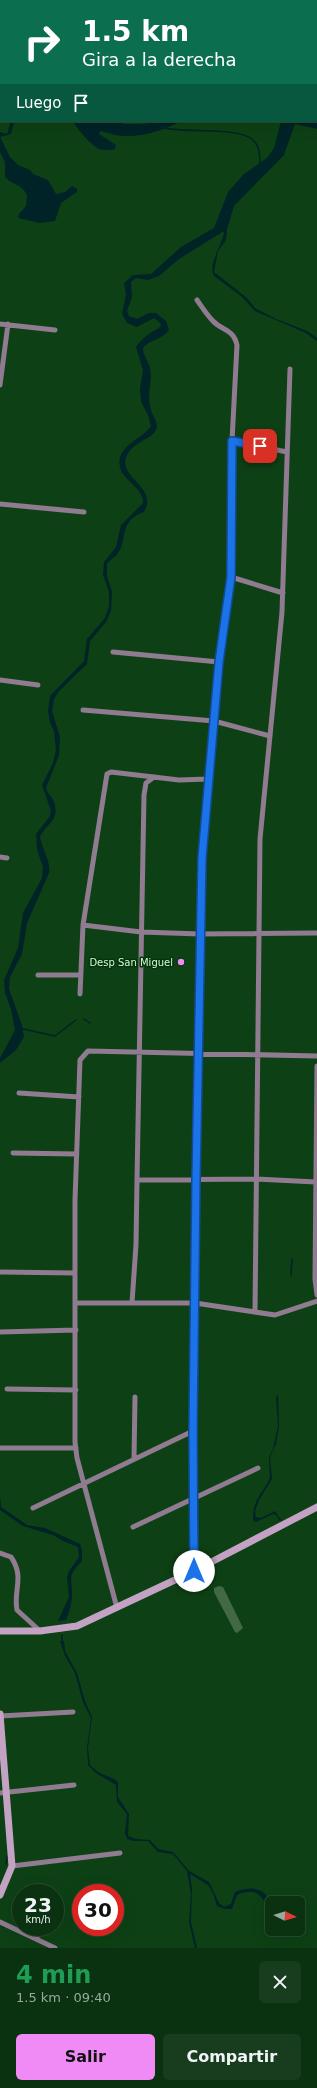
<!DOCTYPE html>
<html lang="es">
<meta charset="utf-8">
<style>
:root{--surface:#0a3110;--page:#183d1e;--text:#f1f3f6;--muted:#99a99f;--line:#2a4c30;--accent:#f08bf5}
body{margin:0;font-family:"DejaVu Sans",sans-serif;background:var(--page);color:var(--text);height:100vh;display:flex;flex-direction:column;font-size:15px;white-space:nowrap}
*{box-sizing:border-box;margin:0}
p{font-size:13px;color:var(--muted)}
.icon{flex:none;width:22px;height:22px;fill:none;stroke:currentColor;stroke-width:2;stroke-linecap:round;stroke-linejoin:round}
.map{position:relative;height:1948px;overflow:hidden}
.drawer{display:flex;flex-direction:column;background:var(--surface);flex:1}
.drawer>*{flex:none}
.guide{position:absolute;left:0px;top:0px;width:317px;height:122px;box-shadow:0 4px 16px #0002,0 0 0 1px var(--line);background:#0b6e4f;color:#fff;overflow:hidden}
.needle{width:26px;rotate:95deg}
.fabs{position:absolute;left:265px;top:1896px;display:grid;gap:8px}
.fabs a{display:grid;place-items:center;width:40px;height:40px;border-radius:6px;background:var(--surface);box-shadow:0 4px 16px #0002,0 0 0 1px var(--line);font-size:20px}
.speed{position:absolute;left:12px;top:1884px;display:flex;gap:8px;font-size:20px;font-weight:700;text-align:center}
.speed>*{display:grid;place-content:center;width:52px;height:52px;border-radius:50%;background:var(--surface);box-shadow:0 4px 16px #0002,0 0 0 1px var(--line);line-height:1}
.speed small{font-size:10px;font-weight:400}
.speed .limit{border:6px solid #d22;background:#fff;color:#111}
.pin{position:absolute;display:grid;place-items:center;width:34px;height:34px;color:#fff;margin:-17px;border-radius:8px;box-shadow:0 2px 6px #0006}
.me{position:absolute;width:44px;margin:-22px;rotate:0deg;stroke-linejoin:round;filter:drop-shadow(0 0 3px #0008)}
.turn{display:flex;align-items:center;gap:14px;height:84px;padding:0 16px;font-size:18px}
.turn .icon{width:52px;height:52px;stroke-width:2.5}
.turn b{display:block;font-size:28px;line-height:34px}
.then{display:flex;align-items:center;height:38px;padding:0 16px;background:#0003;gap:8px;font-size:15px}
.round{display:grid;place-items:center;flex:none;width:42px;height:42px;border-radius:6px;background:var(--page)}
.overview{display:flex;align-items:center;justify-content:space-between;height:68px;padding:0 16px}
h1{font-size:24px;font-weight:800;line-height:30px;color:#1e9e55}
.action{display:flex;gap:8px;margin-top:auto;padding:8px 16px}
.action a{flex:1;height:46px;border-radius:6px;background:var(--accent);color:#111;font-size:16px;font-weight:800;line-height:46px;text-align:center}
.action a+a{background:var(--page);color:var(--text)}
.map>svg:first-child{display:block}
</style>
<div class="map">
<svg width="317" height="1948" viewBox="0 0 317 1948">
<rect width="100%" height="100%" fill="#0d4115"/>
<!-- green -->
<path fill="#426844" d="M219 1586 223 1587 243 1628 237 1633 235 1632 214 1592V1588Z"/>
<!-- water -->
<path fill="#002327" d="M0 0H206L207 1H1V4Z
M316 50 317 129 295 124 284 155 234 206 227 229 226 240 218 251 214 272 247 298 255 308 276 319 307 331 317 338V341L306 333 255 311 241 296 214 276C207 264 224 243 224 231L179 259 159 276 148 280 136 278 131 282 132 297 127 311 129 316 137 319 149 313H156L166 321 169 330C162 340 150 339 143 348 143 356 148 360 150 368 153 382 146 393 151 410 153 417 159 423 156 430 152 440 128 442 125 462 126 481 157 489 144 512 118 521 128 540 118 553 115 558 110 559 107 564V576L112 592 111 611 106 622 90 641 87 664 59 691 54 699 52 711 60 737 59 755 46 788C47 793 52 796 54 802 60 822 47 822 40 837 42 849 51 861 49 873L27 923 22 954 10 977 9 989 22 1025 24 1037 16 1050 0 1063V1058L15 1030 11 1009 5 993 4 980 18 948 23 913 42 878 43 867 37 850 36 834 50 816 51 811 42 785 53 763 56 750 54 731 50 723 48 711 50 696 84 661 87 639 105 618 109 606V592L103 575 104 562 116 547 121 525 143 503C144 488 123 481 120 467 115 446 143 439 151 426L148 415 141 402 140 389 143 370 136 347C139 342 145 337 149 334 157 328 168 327 154 318L137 327 127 323 122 314 126 294 124 283 133 275 151 274 181 247 214 228 228 192 244 174 267 158 274 148 281 121H316Z
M11 121H14L11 134 0 137 10 157 18 165 30 170 33 174 48 180 56 194 65 192 72 186 77 189V192L61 203 55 221 40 223 18 218 19 214 26 206 27 195C22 184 12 185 5 177V162L0 152V132L7 134Z
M73 121H117L124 124H141L182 121C161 131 140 139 115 135 110 134 106 132 100 131L99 134 116 145 115 149C111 150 104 151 99 149 91 145 77 129 73 121Z
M278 1394 279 1426 276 1444 270 1457 272 1479 259 1500 255 1511 256 1517 261 1518 275 1511 281 1520 280 1521 276 1515 273 1514 256 1522 253 1520C253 1498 262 1495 270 1478L269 1457 273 1449 278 1426 276 1398Z
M0 1496 1 1507 27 1525 45 1528 80 1544 82 1550V1561C67 1576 72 1577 72 1595 72 1604 69 1612 66 1620L58 1621 69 1597 67 1577 69 1571 79 1557 78 1547 63 1541 53 1535 23 1526 0 1510Z
M60 1641H64L65 1651 77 1673 85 1701 92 1717 88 1748 90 1765 98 1772 116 1780 118 1783V1797L129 1814 128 1836 136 1839 150 1840 158 1849 173 1852 189 1871 209 1882 219 1903 224 1907 231 1904 235 1892C259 1883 272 1892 272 1917 264 1899 259 1885 237 1895L232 1909H225L217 1906 213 1893 208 1885 190 1874 192 1889 191 1922 197 1948H195L189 1922 191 1895 187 1871 173 1854 158 1852 148 1841H134L127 1839 125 1833 127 1814 117 1802 116 1785 96 1773 88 1765 87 1748 91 1718 83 1702 75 1673 65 1656Z"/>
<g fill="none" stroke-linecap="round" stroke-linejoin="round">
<!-- stream -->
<path stroke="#002327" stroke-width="1.5" d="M146 121 150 124
M165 128C186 133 237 127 252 139 260 146 260 155 260 165
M84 1019 90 1023
M23 1029 55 1036 76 1020
M291 1275 292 1259
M62 1635V1642
M6 1864 7 1856"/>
<!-- street -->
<path stroke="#907b91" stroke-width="5" d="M0 324 55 330
M0 385 8 324
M232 441 287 452
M0 504 84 512
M231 577 283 593
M113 652 219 662
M0 680 38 685
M83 710 214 721 270 736
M154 777 146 783 144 795 137 1180 256 1179 316 1182
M0 857 7 858
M83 925 141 932 200 934 317 933
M38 975H80
M80 994 83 925 107 774 111 772 179 780 208 779
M317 1066 315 1279 317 1295
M19 1093 79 1097
M13 1153 77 1154
M0 1272 75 1273
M76 1303H195L275 1315 317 1301
M132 1303 136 1245 137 1180
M255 1312 260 839 282 612 290 369
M0 1332 76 1330
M7 1389 76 1390
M0 1448H76
M134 1459 135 1397
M33 1508 193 1431
M133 1527 258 1468
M0 1553 11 1557C25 1577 13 1591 17 1610L40 1631
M194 1571 193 1431 196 1180 202 858 219 662 231 577 232 441 237 345C233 328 222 331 213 321 207 315 202 307 197 300
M117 1608 77 1458 75 1442V1200L80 1060 88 1051 317 1056
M0 1716 73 1712
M0 1793 74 1785
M12 1866 120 1853
M0 1922 55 1948
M36 1939 42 1927"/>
<!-- secondary -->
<path stroke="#c4a2c4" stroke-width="7" d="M0 1631H40L77 1626 194 1571 317 1507
M0 1714 12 1866 0 1895"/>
</g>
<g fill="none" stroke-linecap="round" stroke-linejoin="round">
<!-- route casing -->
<g stroke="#114b97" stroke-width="10">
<path id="route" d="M194 1571 193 1431 196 1180 202 858 219 662 231 577 232 441 260 446"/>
</g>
<!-- route -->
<use href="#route" stroke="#1a73e8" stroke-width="7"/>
</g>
<!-- markers -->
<circle fill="#f08bf5" stroke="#003709" stroke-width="1.5" cx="181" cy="962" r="4"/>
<g text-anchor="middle" stroke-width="3" stroke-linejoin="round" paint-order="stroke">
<!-- poi labels -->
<g font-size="10" fill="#dbf5db" stroke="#003709" text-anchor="end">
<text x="173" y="966">Desp San Miguel</text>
</g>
</g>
</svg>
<div class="fabs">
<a><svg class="needle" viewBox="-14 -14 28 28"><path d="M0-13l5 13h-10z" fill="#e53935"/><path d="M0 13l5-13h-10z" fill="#99a99f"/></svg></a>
</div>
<div class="speed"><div>23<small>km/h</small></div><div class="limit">30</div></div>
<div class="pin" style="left:260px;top:446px;background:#d93025"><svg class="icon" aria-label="arrive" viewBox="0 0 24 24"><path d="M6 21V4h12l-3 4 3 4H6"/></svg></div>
<svg class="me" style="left:194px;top:1571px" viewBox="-20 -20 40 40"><circle r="19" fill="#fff"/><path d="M0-13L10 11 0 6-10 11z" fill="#1a73e8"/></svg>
<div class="guide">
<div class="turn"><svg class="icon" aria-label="right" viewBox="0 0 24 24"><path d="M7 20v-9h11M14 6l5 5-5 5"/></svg><div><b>1.5 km</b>Gira a la derecha</div></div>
<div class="then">Luego<svg class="icon" aria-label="arrive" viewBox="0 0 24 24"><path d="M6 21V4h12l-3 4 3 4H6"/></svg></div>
</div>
</div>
<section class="drawer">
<div class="overview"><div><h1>4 min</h1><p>1.5 km · 09:40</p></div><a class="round"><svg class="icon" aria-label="close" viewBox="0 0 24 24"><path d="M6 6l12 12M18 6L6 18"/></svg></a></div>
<div class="action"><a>Salir</a><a>Compartir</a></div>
</section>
